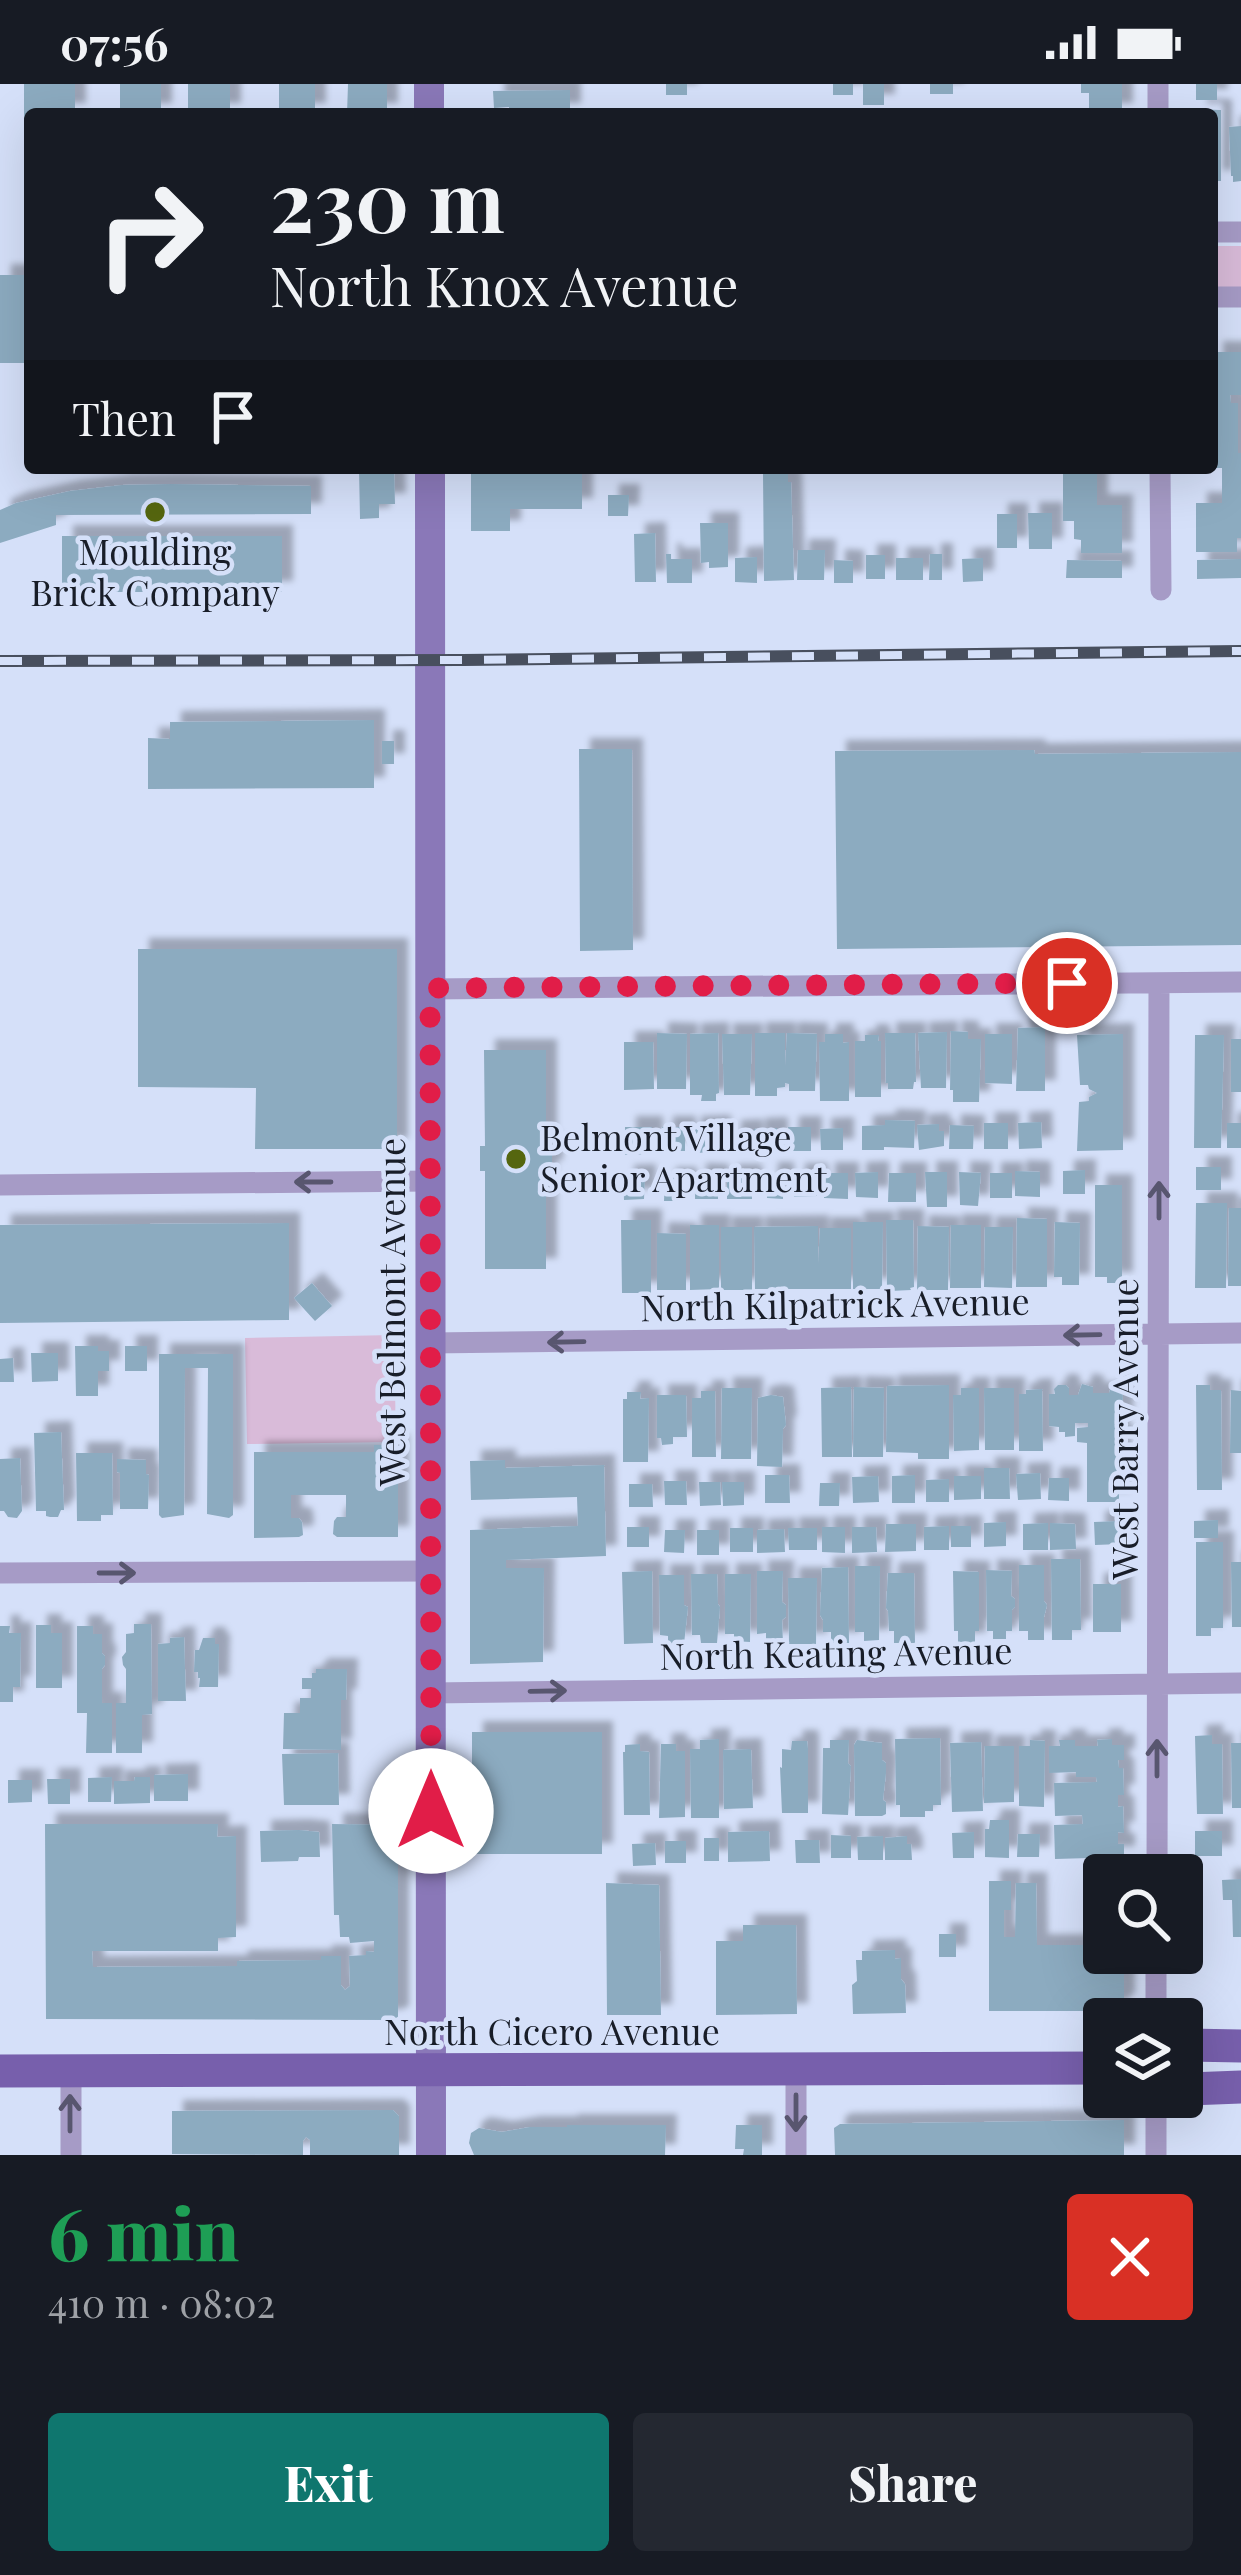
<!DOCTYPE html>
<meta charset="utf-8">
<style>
:root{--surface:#171b24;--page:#242831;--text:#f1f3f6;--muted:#9ea1a6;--accent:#0f766e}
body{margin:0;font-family:"Playfair Display",serif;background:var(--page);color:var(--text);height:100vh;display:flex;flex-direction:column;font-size:45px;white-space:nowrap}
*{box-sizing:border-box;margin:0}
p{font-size:39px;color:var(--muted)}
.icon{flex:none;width:66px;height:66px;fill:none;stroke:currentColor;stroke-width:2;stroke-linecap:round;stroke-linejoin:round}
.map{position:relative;height:2071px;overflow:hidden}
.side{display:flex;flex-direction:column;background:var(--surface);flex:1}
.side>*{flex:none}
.top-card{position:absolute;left:24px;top:24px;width:1194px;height:366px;border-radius:12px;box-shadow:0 12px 48px #0002;background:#171b24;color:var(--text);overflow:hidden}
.controls{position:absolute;left:1083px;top:1770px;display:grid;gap:24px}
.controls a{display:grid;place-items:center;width:120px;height:120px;border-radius:12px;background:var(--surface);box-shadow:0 12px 48px #0002;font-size:60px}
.pin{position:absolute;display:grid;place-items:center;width:102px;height:102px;color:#fff;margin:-51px;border:6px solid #fff;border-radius:50%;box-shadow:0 3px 12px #0007}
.me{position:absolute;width:132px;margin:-66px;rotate:0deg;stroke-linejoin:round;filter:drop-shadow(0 0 9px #0008)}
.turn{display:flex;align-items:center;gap:42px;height:252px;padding:0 48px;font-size:54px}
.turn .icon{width:156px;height:156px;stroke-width:2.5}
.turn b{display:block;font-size:84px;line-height:102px}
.then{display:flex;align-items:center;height:114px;padding:0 48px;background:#0003;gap:24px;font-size:45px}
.round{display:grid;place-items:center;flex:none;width:126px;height:126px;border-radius:12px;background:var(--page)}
.head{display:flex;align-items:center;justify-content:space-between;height:204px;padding:0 48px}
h1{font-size:72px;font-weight:800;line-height:90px;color:#1e9e55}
.cta{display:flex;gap:24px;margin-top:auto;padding:24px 48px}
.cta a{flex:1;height:138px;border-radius:12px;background:var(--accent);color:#fff;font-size:48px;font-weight:800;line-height:138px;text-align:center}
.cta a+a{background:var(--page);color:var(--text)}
.status{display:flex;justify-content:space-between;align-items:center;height:84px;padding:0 60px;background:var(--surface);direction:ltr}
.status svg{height:33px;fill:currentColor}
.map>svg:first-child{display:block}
</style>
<div class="status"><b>07:56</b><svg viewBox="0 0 49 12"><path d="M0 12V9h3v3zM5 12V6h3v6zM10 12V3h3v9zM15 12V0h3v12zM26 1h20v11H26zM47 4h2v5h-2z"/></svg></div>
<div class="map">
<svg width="1241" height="2071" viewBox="0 0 1241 2071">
<defs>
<filter id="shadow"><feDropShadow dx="11" dy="-11" stdDeviation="3" flood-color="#0004"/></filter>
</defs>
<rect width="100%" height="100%" fill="#d5e0f9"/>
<!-- green -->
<path fill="#d9bbd9" d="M1212 162H1241V203H1212Z
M394 1251 396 1358 247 1360 245 1254Z"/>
<!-- building -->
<path fill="#8cabc0" filter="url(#shadow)" d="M24 0H75V30H30V164H24Z
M120 0H161V30H120Z
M188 0H230V30H188Z
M279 0H315V30H279Z
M348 0H387V30H347Z
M666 0H687V11H666Z
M833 0H853V11H833Z
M863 0H884V21H863Z
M930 0H953V10H930Z
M1081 0H1122V30H1089V9H1081Z
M1196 0H1217V16H1196Z
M570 6V30H509V23L494 24 493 7Z
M1196 25 1221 26V97H1212V30H1196Z
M1241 42V97L1233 98V92H1231L1229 43Z
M0 191H30V279H0Z
M1212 268H1241V311H1230L1231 319H1238V369H1241V454H1237V468H1196V419H1222V384H1212Z
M359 384H394L395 420H379V434L360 435Z
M471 384H582V425H510V447H471Z
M781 384H788V398H791L794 496 764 497 763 389 781 388Z
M1063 384H1097V421H1122V469H1081V456L1074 455V437H1063Z
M171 400 311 402V430L56 431V441L0 459V426L16 419 70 407 122 401Z
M608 411H629L628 432H608Z
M1028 429H1052V465H1029Z
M997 430H1017V464H997Z
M700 439H728V483L709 484V478L701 479Z
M655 449 656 498H635L634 450Z
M62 452H282V508H62Z
M798 466H825L824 496H797Z
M666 470H671V475H692V499H667Z
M930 470H942V496H929Z
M866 471H885V495H866Z
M757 473V499L735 498V474Z
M896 474H923V496H896Z
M983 474V497L963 498 962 475Z
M1241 475V494L1197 495V476Z
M834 476 853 477V499H834Z
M1067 476 1122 477V494H1066Z
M374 636V704L148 705V654L170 655V638Z
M382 657H394V680H382Z
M579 665H632L633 866 580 867Z
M1034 666 1035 670 1241 668V861L837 865 835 667Z
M138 865H397V1065H255L256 1004 138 1003Z
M1045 943V1007H1016L1018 944Z
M951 947 968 948V955H981L979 1018H953V1006H950Z
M947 948 946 1004H921L918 949Z
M657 949 687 950 686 1005H657Z
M718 949 719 1009 716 1010V1017H701L702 1011H690V950Z
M755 949H785V982L787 949 817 950 815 1007H789V1000L785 999V1003L777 1004V1012H755Z
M885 949H915L916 998H914L913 1005H888V999H886Z
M722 950H752L750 1011H724Z
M825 950H843V959L849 958V1017H820L819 958H825Z
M985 950H1012V1000L985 999Z
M1123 950V1066L1077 1067 1079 1018 1089 1017V1013L1097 1009 1089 1005 1088 1001H1080L1077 951Z
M865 951H879L878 957H881V1013H855V957H865Z
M1195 951H1224L1221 1064H1194Z
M1231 955H1241V1008H1231Z
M624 958H653L654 1005 624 1006Z
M484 966H546V1060H552V1087H546V1185H485V1087H480V1062H485Z
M885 1036 915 1037 914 1064 884 1063V1066H862V1042L885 1041Z
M1041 1038 1042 1064 1019 1065 1018 1039Z
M984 1039H1008V1065H984Z
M1227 1039H1241V1064H1227Z
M939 1040V1047H944V1062L919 1066 917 1041Z
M950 1041 974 1042 973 1065H949Z
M720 1042 721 1068 691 1069 690 1043Z
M625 1043H652V1070L625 1071Z
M662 1043H685V1067H661Z
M788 1043H811V1067H787Z
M777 1044V1068H754V1045Z
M843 1044V1066H821L820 1045Z
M752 1046V1067L730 1068V1047Z
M1196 1083H1221V1106H1196Z
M1085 1086V1110H1063V1087Z
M1015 1087 1040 1088V1113L1015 1112Z
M878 1088V1114L856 1113 855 1089Z
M925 1088H947V1123H927Z
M959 1088 981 1089 978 1122 960 1121Z
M767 1089H783V1115L767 1114Z
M824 1089H848V1115L824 1114Z
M889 1089H916V1118H888Z
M990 1089H1012V1114H990Z
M695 1090 718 1091V1115H695Z
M794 1090H817V1112L794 1113Z
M645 1091 644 1115 624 1116 623 1092Z
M727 1091H751L752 1115H727Z
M665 1094H686V1117H664Z
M1095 1101H1122V1199H1107V1193H1095Z
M1196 1119H1227L1226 1204H1195Z
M1229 1124H1241V1202H1228Z
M1017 1134 1047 1135V1203H1016Z
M621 1136H651V1209H622Z
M886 1136H913L914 1203 910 1204 911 1206 890 1207 887 1204Z
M853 1138H883L882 1205H853Z
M1055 1138 1080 1139 1079 1201H1062V1193H1054Z
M289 1139V1236L0 1239V1141Z
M690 1141H719V1205L690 1206Z
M951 1141H981V1204H950Z
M818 1142V1180L820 1144H851V1205H755L754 1143Z
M918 1142 949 1143 948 1206H917Z
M721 1143H752V1206H721Z
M985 1143H1013L1012 1204 984 1203Z
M657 1149 686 1150V1206H657Z
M312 1199 332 1222 315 1237 294 1214Z
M75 1262H98V1267H109V1287H98V1312H76Z
M125 1262H147V1287H125Z
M31 1269H58V1297L32 1298Z
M159 1270H233V1431L229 1434 207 1430 208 1284H185L184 1431 162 1434 159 1431Z
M13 1274 14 1298H0V1275Z
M1082 1300 1093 1303V1309H1109L1112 1300H1119L1123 1303 1122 1341H1117L1118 1350 1123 1353V1359L1119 1363 1123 1384 1119 1389V1398L1124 1400V1407L1119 1410V1418H1087V1359L1077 1358V1344L1088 1343V1339H1075V1352L1065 1353V1348H1059V1343L1049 1342V1310H1055L1054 1305 1058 1301H1066L1069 1304V1311H1078Z
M949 1301V1375H918V1369L886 1368 887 1302Z
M1196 1301H1210V1306H1221L1222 1406H1197Z
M851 1303 852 1373H822L821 1304Z
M854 1303 884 1304 883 1373H853Z
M722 1304H752L751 1375H721Z
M961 1304H979V1366L954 1367 953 1311H961Z
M984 1304H1014V1366H985Z
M1042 1305 1043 1367H1019V1310H1026V1306Z
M1231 1306 1241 1307V1369H1230Z
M701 1307H715L716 1373H692V1314H701Z
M627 1308H641L640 1315 649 1314 648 1378H623V1315H627Z
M657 1311H686L687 1353H673V1360L662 1361 661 1354H657Z
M771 1311 783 1313 786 1341 783 1345 782 1383 757 1382 758 1314Z
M61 1348 64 1426H61L58 1433H50L46 1432V1427H36L34 1349Z
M374 1361H398V1453H337L333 1450 334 1437 337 1433H346V1411H291V1434H299L302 1438 303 1451 299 1453 254 1454V1368H374Z
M76 1369H112L113 1431H101V1437H77Z
M20 1374 22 1427 17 1434 8 1433 4 1427H0V1375Z
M117 1375 146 1376V1390L149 1391 148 1425H120V1389L117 1388Z
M505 1376V1384L604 1381 606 1472 506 1476V1484H544L543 1578 470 1580V1446L578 1442 577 1413 471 1416 470 1377Z
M984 1384H1009L1010 1415H984Z
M1040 1389 1041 1415 1018 1416 1016 1390Z
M765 1391H789L790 1419H765Z
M915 1391V1419H892V1392Z
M878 1392 879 1418 853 1419 852 1393Z
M954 1392H981V1415L954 1416Z
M1049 1394H1069V1417L1048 1416Z
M949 1395V1418H926V1396Z
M664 1397H686L687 1421H665Z
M699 1398H720L721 1421 700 1422Z
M722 1398H744V1421L723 1422Z
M820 1399H840L839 1422H819Z
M629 1400H652L653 1423H629Z
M1218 1436V1454H1194V1437Z
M1120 1437 1121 1460 1095 1461 1094 1438Z
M1006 1438V1462L984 1463V1439Z
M1048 1439V1466H1023V1440Z
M1050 1439 1075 1440 1076 1465 1050 1466Z
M886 1440H916V1467L885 1468Z
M949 1442V1466H924V1443Z
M951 1442H971V1463H951Z
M627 1443H649V1463H627Z
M822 1443H845V1469L822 1468Z
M852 1443H876L877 1468 852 1469Z
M730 1444H753V1468H730Z
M788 1444H817V1466H789Z
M784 1445 785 1468 757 1469V1446Z
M665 1446H685L684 1469 664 1468Z
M697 1446H719V1471H697Z
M1196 1458H1223V1544H1211V1552H1196Z
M1051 1475H1080L1081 1546H1072V1556H1052Z
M1231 1478H1241V1543H1232Z
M1019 1481H1044V1517L1047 1521 1044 1533V1556H1028V1547H1019Z
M855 1482H880L879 1556 864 1557V1548H855Z
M848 1483 849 1559H831V1548H823V1536L820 1531 822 1484Z
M986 1486 1012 1487 1011 1512 1015 1515V1523L1012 1526V1547H1006V1555H993V1547H987Z
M652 1487 653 1559 624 1560 622 1488Z
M757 1487H783L782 1518 786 1521V1533L782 1536 783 1559H766V1549L757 1550Z
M953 1487 979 1488V1547H975V1559L958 1560V1547H954Z
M888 1489H914L915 1559H894V1547H889L888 1527 886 1524Z
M691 1490H717L718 1520 720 1523 717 1559H701L700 1551H692Z
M725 1490H751L750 1558 734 1557V1550H725Z
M659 1491H684V1521L688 1523 684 1560H668V1552L660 1551Z
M788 1494H817L816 1560H789Z
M1093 1500H1121V1548H1093Z
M134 1540H151L152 1630 142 1631V1669H116V1619H126V1585L123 1581 122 1573 126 1568V1550L134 1549Z
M36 1541H51V1549H62V1604H36Z
M0 1542H10L9 1549H21L20 1603H13V1618H0Z
M77 1542H93V1550H102V1569L105 1572V1581L102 1585V1619H112V1669H86L87 1629H77Z
M184 1553 186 1617H158V1560L170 1559V1554Z
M203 1554H215V1560H219L218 1603H199L200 1594H198V1588H194L195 1566H199Z
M316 1585H347L346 1616H341V1666L283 1665 284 1629H300V1614H311V1605H302V1594H312V1589H316Z
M472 1648H602V1770H472Z
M1212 1651V1660H1222L1223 1730H1197L1195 1652Z
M940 1654 941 1721H933V1727H925V1733H900V1721H896L895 1655Z
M719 1655V1734H691L690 1665H700V1656Z
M1112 1655V1661H1124V1676H1118L1119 1684H1123L1124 1711H1118V1723L1123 1722 1124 1749 1118 1748V1760H1124V1773L1055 1775 1054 1741 1083 1740 1082 1731 1055 1732 1054 1699 1097 1698 1096 1693H1076V1688L1049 1689V1662H1060L1059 1656H1075V1662H1098L1097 1656Z
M830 1656H849L848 1679 851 1682 848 1731 822 1730 823 1664H830Z
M857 1656 882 1659V1676L886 1679V1689L883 1716 886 1718V1730L882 1732H855L854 1661Z
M1030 1656 1045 1657 1044 1723 1019 1722V1662H1030Z
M792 1657H807L808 1665V1729H782L780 1683 782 1684V1665L791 1666Z
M981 1658 983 1727 952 1728 950 1659Z
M1231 1659H1241V1724H1232Z
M640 1660V1667L649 1668 650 1731H624L623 1668H625V1661Z
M661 1660H676V1667H685V1733L659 1734Z
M985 1662H1014V1718L984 1719Z
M751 1665 753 1724 724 1725 723 1666Z
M338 1669 339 1721H284L282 1670Z
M188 1690V1717H154V1691Z
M112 1693 111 1718H88V1694Z
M135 1693H150V1719L114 1720V1697H134Z
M47 1695H70V1720H48Z
M8 1696H32V1718L8 1719Z
M990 1736H1009V1774L985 1773V1745H989Z
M45 1740H218L217 1753 236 1752V1853L218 1854V1867H92L93 1883 237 1882V1877L321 1876V1872H341V1901L345 1906 350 1902 349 1872 366 1871V1867L374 1868V1857L350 1859 349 1853H340L339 1831H334L332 1740 398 1741V1933L391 1936 46 1935Z
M299 1746 319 1748 320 1773H299L298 1777 261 1778 260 1747Z
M769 1747 770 1777 728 1778V1748Z
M1195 1747H1222V1772H1195Z
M974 1748V1774H953L952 1749Z
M1018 1750H1040L1039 1773H1017Z
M831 1751 851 1752V1774H831Z
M883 1752V1776H858L857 1753Z
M907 1752V1760H911L912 1776H885V1754Z
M704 1754H719V1777H704Z
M795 1756H819L820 1779H796Z
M665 1757H686V1779H665Z
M655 1759 656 1781 633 1782 632 1760Z
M1241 1795V1853H1233L1232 1816H1223L1222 1796Z
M989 1797H1011V1826H1004V1853H1015L1016 1799H1036L1037 1861H1104V1869H1124V1919L1116 1927H989Z
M606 1799 659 1801 661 1931H607Z
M743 1841H796L797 1930 716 1931V1857H743Z
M939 1850H956V1873H939Z
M895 1866V1875L901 1874V1895L905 1900 906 1929 853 1930 852 1901 857 1897 856 1876H862V1867Z
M393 2026 399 2032V2071H310V2056L306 2053 303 2057V2071L172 2070V2027Z
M1124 2036V2071H835L834 2044 840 2040Z
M567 2041H666L665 2071H474L469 2059 471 2049 479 2044 502 2048 530 2043H567Z
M736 2041H762V2071H743L744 2065H735Z"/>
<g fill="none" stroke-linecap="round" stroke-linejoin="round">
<!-- street -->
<path stroke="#a69bc6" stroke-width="21" d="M1158 0V30
M1212 148H1241
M1212 213H1241
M1160 384 1161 506
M430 905 1241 898
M0 1101 430 1097
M431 1259 1241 1249
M0 1489 431 1487
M431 1609 1241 1599
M1157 1791 1159 899
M1156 1935V1869
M1156 2013V2071
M71 2071V1987
M796 2071V1987"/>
<!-- secondary -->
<path stroke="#8a78b8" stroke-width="30" d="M429 0V30
M430 384 431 2071"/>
<!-- primary -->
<path stroke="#775fac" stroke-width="33" d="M1182 1965 1188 1961 1241 1962
M0 1987 1104 1984
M1182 2000 1189 2005 1241 2003"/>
<!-- rail casing -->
<g stroke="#484f5e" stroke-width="12">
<path id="rail" d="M0 577 463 576 1241 567"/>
</g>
<!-- rail -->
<use href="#rail" stroke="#d5e0f9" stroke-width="8" stroke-dasharray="22" stroke-linecap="butt"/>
</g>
<!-- one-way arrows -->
<defs><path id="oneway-shaft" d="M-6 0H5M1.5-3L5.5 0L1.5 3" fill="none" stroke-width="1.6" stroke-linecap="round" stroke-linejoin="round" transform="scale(3)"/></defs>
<g stroke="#58566f">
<use href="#oneway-shaft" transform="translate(313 1098) rotate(180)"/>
<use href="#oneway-shaft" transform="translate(1159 1116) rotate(-90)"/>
<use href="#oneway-shaft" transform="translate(1082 1251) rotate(179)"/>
<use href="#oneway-shaft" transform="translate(566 1258) rotate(179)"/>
<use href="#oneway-shaft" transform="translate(117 1489)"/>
<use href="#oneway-shaft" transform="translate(548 1607) rotate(-1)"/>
<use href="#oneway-shaft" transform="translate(1157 1674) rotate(-90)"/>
<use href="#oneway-shaft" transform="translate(70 2029) rotate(-90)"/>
<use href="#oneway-shaft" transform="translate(796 2029) rotate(90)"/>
</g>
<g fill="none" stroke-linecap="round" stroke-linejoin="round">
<!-- route -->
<path stroke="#e11d48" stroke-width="21" stroke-dasharray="0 37.8" d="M431 1727 430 904 1067 899"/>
</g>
<!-- markers -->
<g fill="#55660f" stroke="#d5e0f9" stroke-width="4.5">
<circle cx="155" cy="428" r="12"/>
<circle cx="516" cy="1075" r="12"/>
</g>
<g text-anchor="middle" stroke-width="9" stroke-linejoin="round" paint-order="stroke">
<!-- poi labels -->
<g font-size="36" fill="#181d28" stroke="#d5e0f9">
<text x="155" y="481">Moulding<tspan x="155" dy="41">Brick Company</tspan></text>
<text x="540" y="1067" text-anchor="start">Belmont Village<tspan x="540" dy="41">Senior Apartment</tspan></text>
</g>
<!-- street labels -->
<g font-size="36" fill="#181d28" stroke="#d5e0f9">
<text transform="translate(835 1221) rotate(-1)" y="13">North Kilpatrick Avenue</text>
<text transform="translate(392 1228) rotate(-90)" y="13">West Belmont Avenue</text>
<text transform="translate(1125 1345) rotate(-90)" y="13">West Barry Avenue</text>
<text transform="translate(836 1570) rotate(-1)" y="13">North Keating Avenue</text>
<text x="552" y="1961">North Cicero Avenue</text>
</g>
</g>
</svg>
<div class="controls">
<a><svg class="icon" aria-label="search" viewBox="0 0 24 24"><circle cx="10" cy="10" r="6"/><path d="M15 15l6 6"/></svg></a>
<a><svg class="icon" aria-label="layers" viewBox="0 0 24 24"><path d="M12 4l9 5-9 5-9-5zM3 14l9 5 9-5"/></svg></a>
</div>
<div class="pin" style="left:1067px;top:899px;background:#d93025"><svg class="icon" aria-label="arrive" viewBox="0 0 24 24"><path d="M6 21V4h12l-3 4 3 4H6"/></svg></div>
<svg class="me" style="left:431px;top:1727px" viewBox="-20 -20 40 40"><circle r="19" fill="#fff"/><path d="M0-13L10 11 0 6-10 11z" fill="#e11d48"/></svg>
<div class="top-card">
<div class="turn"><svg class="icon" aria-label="right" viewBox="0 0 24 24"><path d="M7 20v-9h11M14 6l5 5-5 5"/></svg><div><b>230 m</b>North Knox Avenue</div></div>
<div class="then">Then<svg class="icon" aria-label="arrive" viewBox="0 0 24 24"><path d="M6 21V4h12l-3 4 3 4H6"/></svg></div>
</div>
</div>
<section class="side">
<div class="head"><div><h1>6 min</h1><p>410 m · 08:02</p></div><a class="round" style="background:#d93025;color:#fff"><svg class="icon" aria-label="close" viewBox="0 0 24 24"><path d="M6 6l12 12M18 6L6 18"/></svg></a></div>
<div class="cta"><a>Exit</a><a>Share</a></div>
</section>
